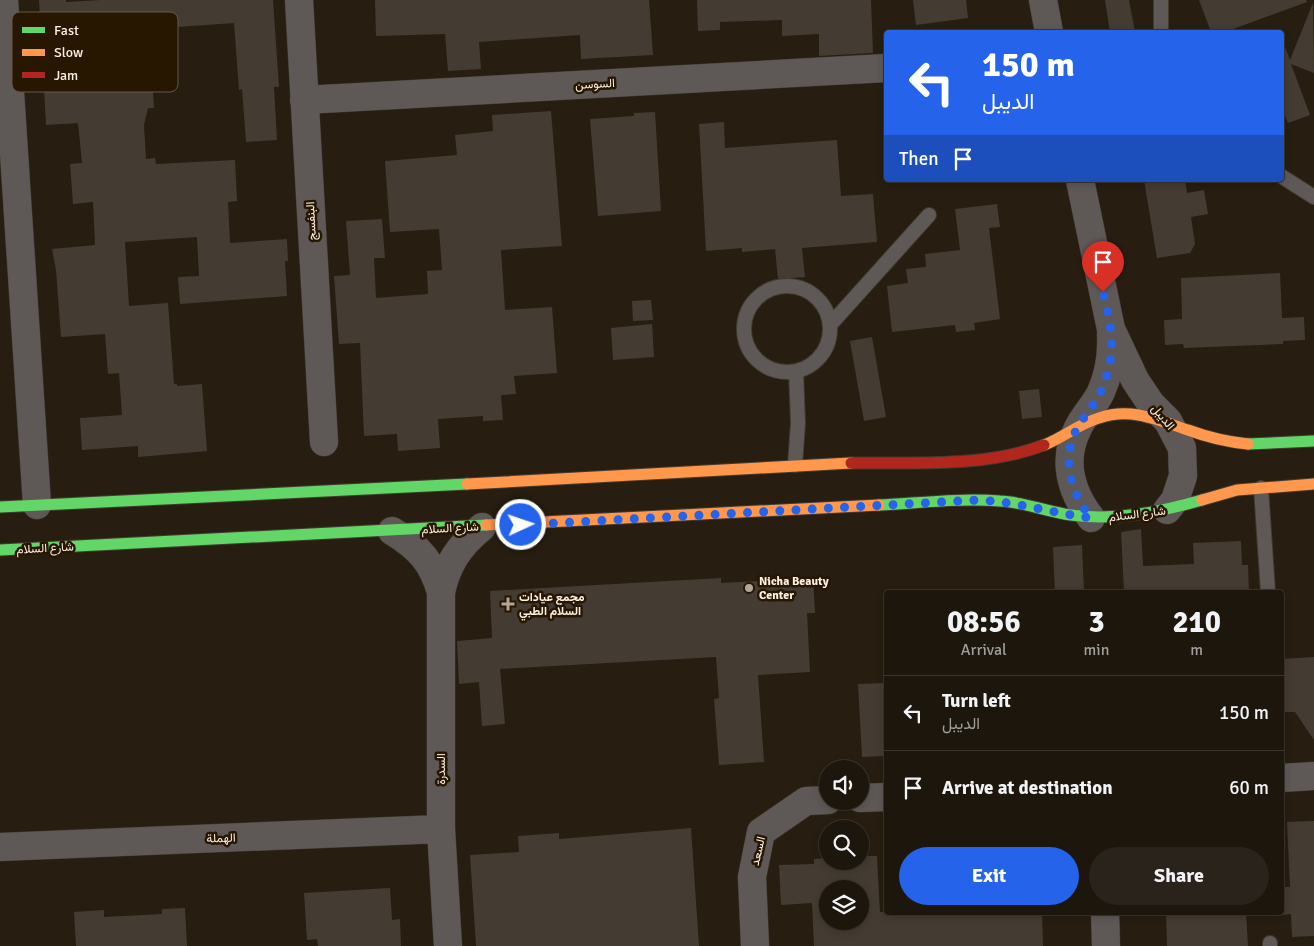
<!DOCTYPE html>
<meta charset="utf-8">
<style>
:root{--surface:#1d160d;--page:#2a231b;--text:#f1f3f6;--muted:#a09f9d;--line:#3b352e;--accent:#2563eb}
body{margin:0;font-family:Signika,Vazirmatn,sans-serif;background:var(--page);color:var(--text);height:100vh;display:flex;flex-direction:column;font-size:19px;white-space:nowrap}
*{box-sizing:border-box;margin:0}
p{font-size:16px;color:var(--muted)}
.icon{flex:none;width:28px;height:28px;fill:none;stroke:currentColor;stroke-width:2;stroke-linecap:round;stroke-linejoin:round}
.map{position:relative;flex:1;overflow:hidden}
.sheet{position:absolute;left:884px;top:590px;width:400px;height:325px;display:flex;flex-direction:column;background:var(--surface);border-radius:5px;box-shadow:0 2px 8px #0003,0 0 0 1px var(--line)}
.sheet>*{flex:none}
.top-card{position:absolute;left:884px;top:30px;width:400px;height:152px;border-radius:5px;box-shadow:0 2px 8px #0003,0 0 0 1px var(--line);background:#2563eb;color:#fff;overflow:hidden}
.fabs{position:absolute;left:819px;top:760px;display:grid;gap:10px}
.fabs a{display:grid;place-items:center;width:50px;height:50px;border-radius:50%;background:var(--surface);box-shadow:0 2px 8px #0003,0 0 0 1px var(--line);font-size:25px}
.pin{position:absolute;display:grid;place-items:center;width:42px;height:42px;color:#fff;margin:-51px -21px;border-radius:50% 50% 50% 0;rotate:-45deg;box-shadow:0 0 5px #0007}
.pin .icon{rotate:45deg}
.me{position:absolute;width:55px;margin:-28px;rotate:87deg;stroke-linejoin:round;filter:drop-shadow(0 0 4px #0008)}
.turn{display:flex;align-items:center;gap:18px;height:105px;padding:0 15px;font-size:22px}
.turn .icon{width:65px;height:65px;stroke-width:2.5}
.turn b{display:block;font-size:35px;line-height:42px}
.then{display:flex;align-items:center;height:48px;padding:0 15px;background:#0003;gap:10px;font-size:19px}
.eta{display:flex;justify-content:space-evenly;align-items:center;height:85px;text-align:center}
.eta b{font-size:30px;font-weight:700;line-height:35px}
.primary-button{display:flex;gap:10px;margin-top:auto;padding:10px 15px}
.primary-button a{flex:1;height:58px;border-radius:30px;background:var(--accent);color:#fff;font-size:20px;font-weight:700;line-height:58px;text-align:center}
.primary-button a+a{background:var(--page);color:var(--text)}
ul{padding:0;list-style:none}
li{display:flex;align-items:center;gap:15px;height:75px;padding:0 15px;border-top:1px solid var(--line)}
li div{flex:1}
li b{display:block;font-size:19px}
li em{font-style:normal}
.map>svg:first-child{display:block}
</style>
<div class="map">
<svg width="1314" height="946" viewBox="0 0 1314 946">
<rect width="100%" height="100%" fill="#271e11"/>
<!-- building -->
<path fill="#443c32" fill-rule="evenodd" d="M39 0H66V2L101 0H273L279 87H274L277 140 246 142 242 89 239 90 234 23 149 29 154 108H148L144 125 146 159 155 158 156 164 235 160 237 201 228 202 230 243 287 239 288 261H285L287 296 180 304 178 277 199 276 197 237 125 242 129 306 168 303 174 384H177V386L202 384 207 451 138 457V446L82 450 80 418 122 415 119 373 108 374 105 334 61 337 56 270 52 249 95 245 93 202 73 204 70 164 82 163 78 123 46 125Z
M375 0H649L653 55 581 59 580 35 479 42 481 69 448 71 445 34 376 36Z
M697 0H871L873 53 819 56V34L782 36V20L720 22V30L698 31Z
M913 0H966L968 18 916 25Z
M1105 0H1129L1135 32H1110Z
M1199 0H1306L1307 2 1225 32H1211Z
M1313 3 1314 73 1291 64 1310 115 1288 123 1281 106V45L1284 44 1290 60Z
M551 111 562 246 501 250 505 310 552 307 557 373 514 376 516 394 501 395 503 420 483 421V416L438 419 440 448 398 451 397 434 364 436 360 343 339 344 334 276 350 275 346 221 382 219 385 258H374L376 298 428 294 427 271 442 270 439 229 390 232 385 161 457 155 455 135 493 131 492 115Z
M655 112 661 211 598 216 590 119 634 116V113Z
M724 122 725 148 837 140 841 196 873 194 877 242 802 248 805 277 778 279 775 249 742 252V248L706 251 699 124Z
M1144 180H1185L1187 193 1204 190 1208 214 1191 217 1195 244 1190 253 1157 258Z
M997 204 1000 227 989 228 1000 319 974 323 975 330 956 332 955 325 892 332 887 286 908 283 906 269 926 267 925 254 960 250 955 209Z
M1280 273 1282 318 1304 317 1305 340 1283 341V344L1184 348 1183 344 1165 345 1164 320 1182 319 1181 278Z
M651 300 653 320 633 321 632 301Z
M652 324 654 357 613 360 611 328Z
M872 337 886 417 864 421 850 341Z
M1039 389 1042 417 1022 419 1019 391Z
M1141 529 1143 566 1194 564 1193 543 1241 541 1242 565H1248L1249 592H1124L1121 532Z
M1082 545 1084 592H1055L1053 547Z
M721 578V583L813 578 815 613H807L810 672 758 675 764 762 719 765 714 699 719 698 716 657 500 669 505 724 482 726 479 682 459 684 457 641 492 638 490 591Z
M1314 657V740L1295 712H1281V659Z
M886 683V756L862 757 858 684Z
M1314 821V936L1292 937 1291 914 1281 915V887H1290L1287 822Z
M691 828 699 946H476L470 855 519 852 518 836 559 833V839Z
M860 856H877L880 912H1042L1043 946H814L812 903 781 905 779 865 814 864V859L828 858V861H860ZM828 889H860V921H828Z
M390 888 392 920 400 919 401 946H318L317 939 307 940 304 893Z
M185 908 187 946H76L74 912 104 910V917L162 914V909Z
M1166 912H1246L1248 946H1167Z"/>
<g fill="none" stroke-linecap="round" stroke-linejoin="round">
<!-- lane casing -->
<g stroke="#433b30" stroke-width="16">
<path id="lane" d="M1161 32V0
M1281 176 1314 197
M744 329a43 43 0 1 1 86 0a43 43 0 1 1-86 0Z
M830 325 929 215
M795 465 798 423 796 371
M1261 488 1268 592
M1270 943V946"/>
</g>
<!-- street casing -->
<g stroke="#433b30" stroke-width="29">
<path id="street" d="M4 0 37 505
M299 0 324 442
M1043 0 1049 32
M304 100 886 68
M1080 180 1111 329 1135 380 1151 404 1168 421 1182 448 1183 476 1175 500 1167 510
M1091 518C1070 491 1062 459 1078 428 1084 415 1095 405 1101 392 1109 374 1112 355 1111 335
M392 531C420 548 432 562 441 592
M1281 778 1314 776
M860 798 886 797
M0 847 441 829
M1105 912 1106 946
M448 946 441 829V592C447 564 459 546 482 527
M755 946 752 877 761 832 806 801 828 800"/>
</g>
<!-- fast casing -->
<g stroke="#433b30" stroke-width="13">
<path id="fast" d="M1248 444 1314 441
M879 505C919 503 960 498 1000 501 1024 502 1048 512 1071 515 1116 521 1160 512 1202 500
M0 507 467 484
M0 550 486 525"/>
</g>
<!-- slow casing -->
<g stroke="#433b30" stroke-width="13">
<path id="slow" d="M1044 445C1063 438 1078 424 1099 418 1131 407 1158 420 1188 430 1207 437 1228 442 1248 444
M467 484 851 463
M1202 500 1237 490 1314 484
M486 525 879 505"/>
</g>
<!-- jam casing -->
<g stroke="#433b30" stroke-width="13">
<path id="jam" d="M851 463C914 462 984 468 1044 445"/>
</g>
<!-- lane -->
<use href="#lane" stroke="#5e5956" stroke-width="14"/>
<!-- street -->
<use href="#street" stroke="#5e5956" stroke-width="28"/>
<!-- fast -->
<use href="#fast" stroke="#63d668" stroke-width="11"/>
<!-- slow -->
<use href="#slow" stroke="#ff974d" stroke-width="11"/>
<!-- jam -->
<use href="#jam" stroke="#b3261e" stroke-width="11"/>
</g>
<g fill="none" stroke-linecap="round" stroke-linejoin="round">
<!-- route -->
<path stroke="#2563eb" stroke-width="9" stroke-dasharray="0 16.2" d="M521 525 978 500C1017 502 1053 513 1091 518 1070 492 1060 456 1079 425 1091 407 1103 393 1108 371 1116 344 1109 318 1103 292"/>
</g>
<!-- markers -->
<g fill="#b1a699" stroke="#271600" stroke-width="2">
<circle cx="749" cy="588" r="5"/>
<path d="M505.5 596.5h5v5h5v5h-5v5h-5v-5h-5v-5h5z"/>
</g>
<g text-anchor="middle" stroke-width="5" stroke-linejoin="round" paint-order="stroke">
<!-- street labels -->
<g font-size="12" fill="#fcf0e2" stroke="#271600">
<text transform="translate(595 84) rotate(-3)" y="4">السوسن</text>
<text transform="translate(311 221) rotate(-93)" y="4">البنفسج</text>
<text transform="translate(1163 417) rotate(50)" y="4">الديبل</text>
<text transform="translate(1137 514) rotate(-7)" y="4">شارع السلام</text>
<text transform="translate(450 528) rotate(-3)" y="4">شارع السلام</text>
<text transform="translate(45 548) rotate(-3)" y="4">شارع السلام</text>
<text transform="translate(441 769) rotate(-90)" y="4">السدرة</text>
<text transform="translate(221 838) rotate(-2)" y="4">الهملة</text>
<text transform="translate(758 851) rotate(-77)" y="4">السعد</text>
</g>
<!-- poi labels -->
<g font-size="12" font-weight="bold" fill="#fcf0e2" stroke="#271600" text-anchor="start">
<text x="759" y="585">Nicha Beauty<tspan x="759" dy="14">Center</tspan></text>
<text x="519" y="601">مجمع عيادات<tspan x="519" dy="14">السلام الطبي</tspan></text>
</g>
</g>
<!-- legend -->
<rect x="12" y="12" width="166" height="80" rx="8" fill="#271600" stroke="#675744" stroke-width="1"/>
<rect x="22" y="27" width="23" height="6" fill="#63d668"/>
<rect x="22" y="49" width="23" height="7" fill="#ff974d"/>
<rect x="22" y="72" width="23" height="6" fill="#b3261e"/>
<g font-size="14" fill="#fcf0e2">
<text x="54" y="35">Fast</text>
<text x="54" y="57">Slow</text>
<text x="54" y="80">Jam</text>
</g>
</svg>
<div class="fabs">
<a><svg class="icon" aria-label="sound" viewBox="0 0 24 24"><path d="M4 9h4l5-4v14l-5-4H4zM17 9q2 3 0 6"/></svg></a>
<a><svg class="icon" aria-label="search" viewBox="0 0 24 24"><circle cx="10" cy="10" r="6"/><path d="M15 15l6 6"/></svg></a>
<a><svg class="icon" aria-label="layers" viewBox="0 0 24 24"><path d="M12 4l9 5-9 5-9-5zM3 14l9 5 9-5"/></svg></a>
</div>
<div class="pin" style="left:1103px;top:292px;background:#d93025"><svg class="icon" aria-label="arrive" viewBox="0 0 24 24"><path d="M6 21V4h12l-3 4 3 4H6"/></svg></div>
<svg class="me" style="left:521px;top:525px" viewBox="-20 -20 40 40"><circle r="17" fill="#2563eb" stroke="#fff" stroke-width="3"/><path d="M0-11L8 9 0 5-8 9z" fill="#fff"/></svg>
<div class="top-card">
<div class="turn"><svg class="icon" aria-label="left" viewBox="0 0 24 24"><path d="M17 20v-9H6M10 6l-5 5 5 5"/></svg><div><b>150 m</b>الديبل</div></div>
<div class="then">Then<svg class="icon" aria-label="arrive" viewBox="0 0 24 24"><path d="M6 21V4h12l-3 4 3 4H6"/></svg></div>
</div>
<section class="sheet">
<div class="eta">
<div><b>08:56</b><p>Arrival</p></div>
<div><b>3</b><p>min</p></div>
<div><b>210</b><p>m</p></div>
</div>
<ul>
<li><svg class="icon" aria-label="left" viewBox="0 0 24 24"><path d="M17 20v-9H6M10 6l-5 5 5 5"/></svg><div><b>Turn left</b><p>الديبل</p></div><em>150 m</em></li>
<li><svg class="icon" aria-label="arrive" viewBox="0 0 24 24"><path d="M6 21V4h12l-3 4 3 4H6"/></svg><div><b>Arrive at destination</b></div><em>60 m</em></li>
</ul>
<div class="primary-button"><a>Exit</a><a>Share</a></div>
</section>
</div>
